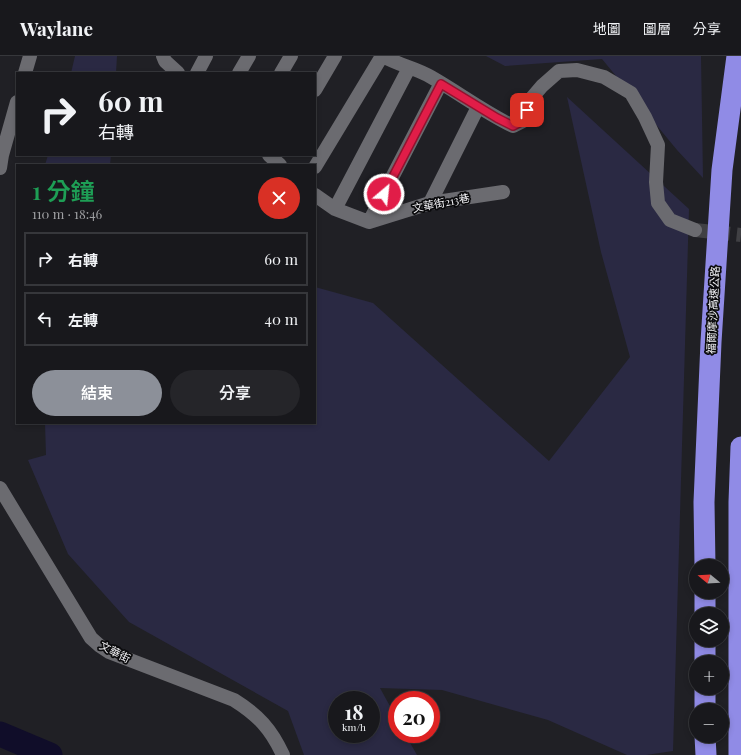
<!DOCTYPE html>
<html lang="zh-TW">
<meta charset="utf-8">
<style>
:root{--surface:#18181c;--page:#252529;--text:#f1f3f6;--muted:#9fa0a3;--line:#36373b;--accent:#8c9099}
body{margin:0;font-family:"Playfair Display","Noto Sans TC",serif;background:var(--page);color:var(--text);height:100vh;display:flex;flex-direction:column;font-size:15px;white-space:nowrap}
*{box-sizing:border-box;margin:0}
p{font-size:13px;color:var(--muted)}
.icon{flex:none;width:22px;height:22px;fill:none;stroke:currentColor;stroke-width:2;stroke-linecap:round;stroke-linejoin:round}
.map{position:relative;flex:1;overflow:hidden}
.drawer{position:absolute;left:16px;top:108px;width:300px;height:260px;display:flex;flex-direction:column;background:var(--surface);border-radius:0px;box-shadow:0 2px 6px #0003,0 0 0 1px var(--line)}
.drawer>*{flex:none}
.hud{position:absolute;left:16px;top:16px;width:300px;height:84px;border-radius:0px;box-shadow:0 2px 6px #0003,0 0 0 1px var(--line);background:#18181c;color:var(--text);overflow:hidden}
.needle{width:26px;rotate:288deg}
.buttons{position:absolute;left:689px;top:503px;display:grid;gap:8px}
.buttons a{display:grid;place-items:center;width:40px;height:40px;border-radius:50%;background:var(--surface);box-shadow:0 2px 6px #0003,0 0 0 1px var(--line);font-size:20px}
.speed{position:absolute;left:328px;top:635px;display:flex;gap:8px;font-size:20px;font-weight:700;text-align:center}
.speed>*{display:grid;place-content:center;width:52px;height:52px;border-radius:50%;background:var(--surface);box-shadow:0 2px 6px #0003,0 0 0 1px var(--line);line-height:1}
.speed small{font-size:10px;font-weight:400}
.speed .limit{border:6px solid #d22;background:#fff;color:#111}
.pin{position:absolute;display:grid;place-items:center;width:34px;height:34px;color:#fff;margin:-17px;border-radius:8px;box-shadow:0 2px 6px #0006}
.me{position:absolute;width:44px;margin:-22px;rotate:28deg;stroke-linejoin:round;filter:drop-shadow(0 0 3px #0008)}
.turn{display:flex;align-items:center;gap:14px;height:84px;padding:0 16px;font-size:18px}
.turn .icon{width:52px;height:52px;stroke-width:2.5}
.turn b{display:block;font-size:28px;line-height:34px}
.round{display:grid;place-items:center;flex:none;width:42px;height:42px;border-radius:21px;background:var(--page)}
.overview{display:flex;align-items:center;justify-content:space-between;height:68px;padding:0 16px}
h1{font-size:24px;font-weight:600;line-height:30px;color:#1e9e55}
.cta{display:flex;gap:8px;margin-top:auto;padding:8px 16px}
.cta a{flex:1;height:46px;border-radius:24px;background:var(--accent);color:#fff;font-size:16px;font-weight:600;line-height:46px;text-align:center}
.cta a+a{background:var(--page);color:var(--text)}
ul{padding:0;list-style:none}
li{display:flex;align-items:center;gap:12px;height:54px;margin:0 8px 6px;padding:0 8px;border:2px solid var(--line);border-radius:0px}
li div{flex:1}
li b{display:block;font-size:15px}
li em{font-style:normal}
header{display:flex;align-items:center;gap:24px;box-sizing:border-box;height:56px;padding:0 20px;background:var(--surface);border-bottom:1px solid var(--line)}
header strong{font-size:19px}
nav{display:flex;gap:22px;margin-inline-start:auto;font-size:14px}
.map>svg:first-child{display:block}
</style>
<header>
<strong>Waylane</strong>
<nav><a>地圖</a><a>圖層</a><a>分享</a></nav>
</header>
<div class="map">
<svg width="741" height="699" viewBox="0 0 741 699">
<rect width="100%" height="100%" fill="#202025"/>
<!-- green -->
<path fill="#2a2943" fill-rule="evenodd" d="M75 0H117L116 17H71Z
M486 0H701L703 122 677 94 602 3 505 10Z
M567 41 689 153 673 695 646 699H627L548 664 442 634 380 632 397 663V678H405L417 699H304L288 655 129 566 68 498 28 404 46 399 45 367H315V231L373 247 549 405 630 301 601 196ZM337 644H371V678H337Z
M48 99H111L110 109H45Z"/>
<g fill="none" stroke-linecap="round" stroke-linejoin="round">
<!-- river -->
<path stroke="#100d29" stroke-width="25" d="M0 678 50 699"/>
<!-- minor-tunnel -->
<path stroke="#404044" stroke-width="14" stroke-dasharray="14 7" stroke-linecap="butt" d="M695 174 741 179"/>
<!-- minor -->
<path stroke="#6b6b70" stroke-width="14" d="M163 0 165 5 178 17
M383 0C398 9 416 12 431 21 459 37 484 56 513 70L523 65 530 44 542 30 559 15 577 14 604 21 631 37 645 61 658 89 656 126 658 147 670 164 695 174
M25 17 30 0
M197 17 206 0
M239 17 249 0
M281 17 291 0
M315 34 335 0
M269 99 280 109
M315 111 382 0
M0 112 2 99 17 46
M315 139 335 153 369 166 430 147 503 136
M430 147 478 51
M335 153 409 12
M369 166 441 27
M0 432 91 582 100 590 109 596 234 644C258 659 271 673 283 699"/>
<!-- highway -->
<path stroke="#908be6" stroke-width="21" d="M705 510 704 446 711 286 722 114 737 0
M705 536V558
M705 584V606
M705 632V654
M705 680 706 699
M739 699V446L741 391"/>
</g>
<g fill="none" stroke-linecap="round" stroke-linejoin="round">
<!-- route casing -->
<g stroke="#92132f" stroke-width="10">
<path id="route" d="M384 138 441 28 497 62 513 70 523 65 527 54"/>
</g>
<!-- route -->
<use href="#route" stroke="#e11d48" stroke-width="7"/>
</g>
<g text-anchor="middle" stroke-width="3.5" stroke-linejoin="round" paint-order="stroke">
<!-- street labels -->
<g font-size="11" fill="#f3f3f6" stroke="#0a0a0c">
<text transform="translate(441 147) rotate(-11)" y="4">文華街213巷</text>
<text transform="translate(713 254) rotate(-87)" y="4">福爾摩沙高速公路</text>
<text transform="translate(115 596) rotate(27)" y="4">文華街</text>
</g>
</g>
</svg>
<div class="buttons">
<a><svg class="needle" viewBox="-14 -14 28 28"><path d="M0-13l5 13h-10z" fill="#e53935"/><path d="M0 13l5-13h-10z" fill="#9fa0a3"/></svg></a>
<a><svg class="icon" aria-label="layers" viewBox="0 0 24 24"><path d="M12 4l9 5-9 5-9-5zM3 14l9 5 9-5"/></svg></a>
<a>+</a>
<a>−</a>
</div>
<div class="speed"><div>18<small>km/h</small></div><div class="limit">20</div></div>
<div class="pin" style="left:527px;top:54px;background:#d93025"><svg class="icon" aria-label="arrive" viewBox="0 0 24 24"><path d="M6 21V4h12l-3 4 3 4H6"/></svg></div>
<svg class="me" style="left:384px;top:138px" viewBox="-20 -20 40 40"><circle r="17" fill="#e11d48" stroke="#fff" stroke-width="3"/><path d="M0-11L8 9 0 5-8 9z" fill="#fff"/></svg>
<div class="hud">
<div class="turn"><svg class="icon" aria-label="right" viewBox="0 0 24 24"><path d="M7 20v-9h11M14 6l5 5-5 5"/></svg><div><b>60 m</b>右轉</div></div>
</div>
<section class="drawer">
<div class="overview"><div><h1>1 分鐘</h1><p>110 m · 18:46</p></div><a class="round" style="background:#d93025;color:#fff"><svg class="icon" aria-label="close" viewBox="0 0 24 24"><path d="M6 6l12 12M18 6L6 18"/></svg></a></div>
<ul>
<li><svg class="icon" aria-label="right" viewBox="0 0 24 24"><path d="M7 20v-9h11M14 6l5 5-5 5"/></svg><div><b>右轉</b></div><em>60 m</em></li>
<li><svg class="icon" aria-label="left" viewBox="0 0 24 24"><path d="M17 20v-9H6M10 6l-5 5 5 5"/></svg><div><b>左轉</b></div><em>40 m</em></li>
</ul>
<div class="cta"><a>結束</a><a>分享</a></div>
</section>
</div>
